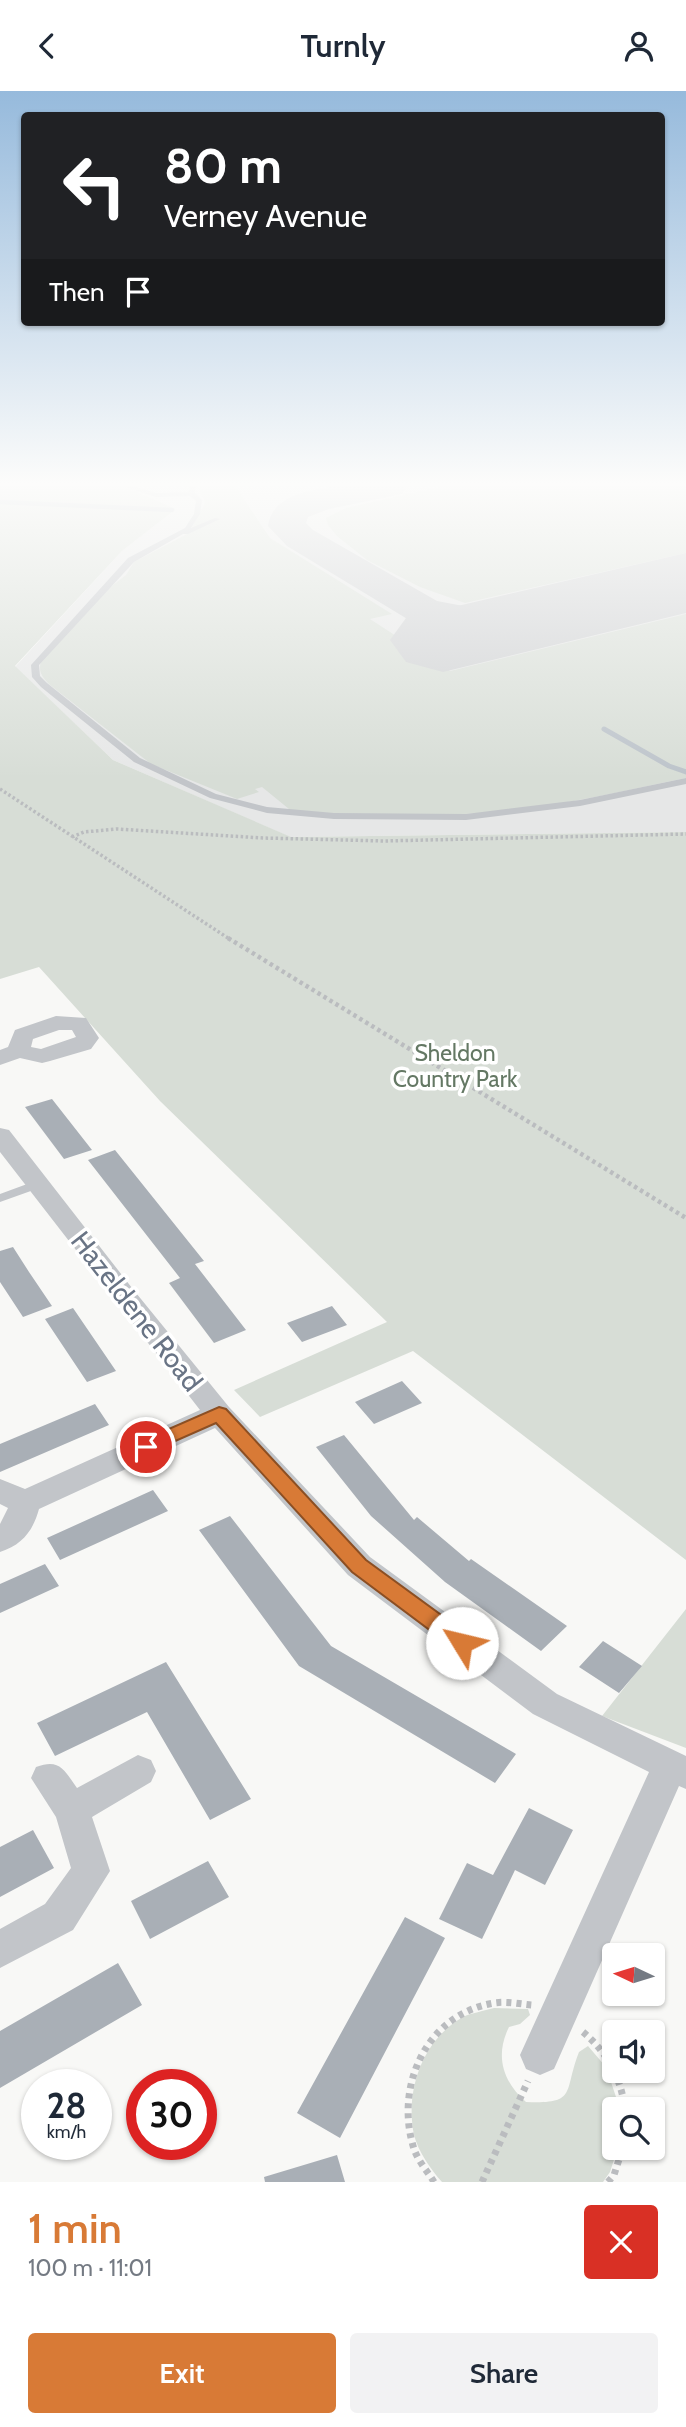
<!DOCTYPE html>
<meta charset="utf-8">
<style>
:root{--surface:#fff;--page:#f2f2f3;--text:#1f2937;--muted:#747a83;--accent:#d87a36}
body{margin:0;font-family:Cabin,sans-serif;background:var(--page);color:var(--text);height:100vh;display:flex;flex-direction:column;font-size:26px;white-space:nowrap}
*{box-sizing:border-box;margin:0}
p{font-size:23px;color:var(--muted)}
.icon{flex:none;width:38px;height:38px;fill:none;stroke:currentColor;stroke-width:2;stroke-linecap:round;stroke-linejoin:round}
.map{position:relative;height:2091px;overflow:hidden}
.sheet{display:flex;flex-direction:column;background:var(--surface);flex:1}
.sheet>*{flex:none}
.top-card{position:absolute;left:21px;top:21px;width:644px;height:214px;border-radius:7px;box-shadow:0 2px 5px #0004;background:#202124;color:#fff;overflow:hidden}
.needle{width:46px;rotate:274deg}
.fabs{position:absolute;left:602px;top:1852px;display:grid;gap:14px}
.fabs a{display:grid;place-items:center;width:63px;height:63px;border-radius:7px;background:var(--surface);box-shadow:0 2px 5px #0004;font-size:35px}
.speed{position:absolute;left:21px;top:1978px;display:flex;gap:14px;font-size:35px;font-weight:700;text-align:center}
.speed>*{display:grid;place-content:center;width:91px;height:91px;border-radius:50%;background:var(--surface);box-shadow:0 2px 5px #0004;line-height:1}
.speed small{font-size:18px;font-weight:400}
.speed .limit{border:10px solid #d22;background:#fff;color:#111}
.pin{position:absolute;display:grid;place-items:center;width:60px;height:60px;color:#fff;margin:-30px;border:4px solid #fff;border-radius:50%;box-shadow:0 2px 7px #0007}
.me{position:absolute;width:77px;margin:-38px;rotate:306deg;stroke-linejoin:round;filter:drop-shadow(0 0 5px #0008)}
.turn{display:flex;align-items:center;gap:24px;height:147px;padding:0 28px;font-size:32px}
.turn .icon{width:91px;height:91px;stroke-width:2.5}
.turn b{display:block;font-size:49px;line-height:60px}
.then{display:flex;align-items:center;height:66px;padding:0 28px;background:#0003;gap:14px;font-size:26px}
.round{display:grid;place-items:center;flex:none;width:74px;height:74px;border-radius:7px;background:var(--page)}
.head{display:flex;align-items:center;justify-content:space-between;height:119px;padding:0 28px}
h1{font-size:42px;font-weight:600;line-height:52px;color:var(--accent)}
.button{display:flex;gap:14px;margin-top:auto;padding:14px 28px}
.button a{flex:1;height:80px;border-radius:7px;background:var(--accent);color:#fff;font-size:28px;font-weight:600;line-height:80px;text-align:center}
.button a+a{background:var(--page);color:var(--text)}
header{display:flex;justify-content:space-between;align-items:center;height:91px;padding:0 28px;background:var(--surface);font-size:32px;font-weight:600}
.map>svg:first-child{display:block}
</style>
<header><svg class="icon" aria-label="back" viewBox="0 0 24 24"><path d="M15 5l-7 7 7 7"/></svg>Turnly<svg class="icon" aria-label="person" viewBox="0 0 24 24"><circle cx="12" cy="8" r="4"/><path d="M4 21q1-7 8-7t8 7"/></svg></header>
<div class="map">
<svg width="686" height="2091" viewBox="0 0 686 2091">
<rect width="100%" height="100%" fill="#f8f8f6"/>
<!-- built -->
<path fill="#e6e7e7" d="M124 395H686V741L290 746 113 669 15 576 122 460 176 418Z"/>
<!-- green -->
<path fill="#d7ddd6" d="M0 395H124L176 418 122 460 15 575 113 669 291 746 686 741V1469L413 1260 260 1326 234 1299 387 1231 160 1010 39 876 0 888Z
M199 395H235L270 447 392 523 370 528 450 580 686 523V687C613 702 539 720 465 723 409 726 354 723 299 721L289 718 262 696 255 698 259 701 237 708 151 673 50 594C42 586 38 581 41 570L108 498 126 484 134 471 189 442 205 412Z
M443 395H686V462L465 512 420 496 367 469 337 445 328 434 326 427 346 417Z
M686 1518V1657L602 1625Z
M494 1917 528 1918 530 1924 520 1933 509 1936C495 1964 502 1990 526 2011 578 2013 563 2002 579 1961L588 1955 606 1976 620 2018H614V2056H618L610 2081 603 2091H442C431 2079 418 2060 414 2044 405 2000 422 1949 463 1926 471 1922 484 1920 494 1917Z"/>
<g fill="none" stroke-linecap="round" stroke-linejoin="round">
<!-- stream-far1 -->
<path stroke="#bcc3ca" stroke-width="4.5" d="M0 411 172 419"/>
<!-- stream -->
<path stroke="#bcc3ca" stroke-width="5" d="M604 638 669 675 686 681"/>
<!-- taxiway -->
<path fill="#ced0d2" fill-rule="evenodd" d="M334 395H407L402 403 329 418 308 426 306 432 313 439 437 510 474 517H524L539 521 545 530 539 539 524 543H474L409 529 287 455 268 435C272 404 309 400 334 395Z"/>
<!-- runway -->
<path fill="#ced0d2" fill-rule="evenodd" d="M686 462V522L443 581 406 571 390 549 406 527Z"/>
</g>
<!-- building -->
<path fill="#a9afb6" d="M52 1008 92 1059 64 1068 25 1016Z
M115 1059 204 1170 195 1173 246 1239 214 1252 169 1192 180 1187 88 1069Z
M13 1156 29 1181 52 1215 23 1226 0 1191V1160Z
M332 1215 347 1234 302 1251 287 1232Z
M73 1217 116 1280 87 1291 45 1228Z
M402 1290 422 1312 374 1333 355 1311Z
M95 1313 109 1334 0 1381V1353Z
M344 1344 414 1429 417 1426 469 1470 471 1468 567 1535 541 1560 445 1491 371 1425 316 1356Z
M153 1399 168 1420 60 1469 47 1447Z
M230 1425 331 1555 516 1663 495 1692 299 1575 199 1439Z
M45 1473 59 1495 0 1522V1493Z
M603 1550 642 1575 619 1602 579 1576Z
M166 1571 251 1708 210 1729 147 1621 55 1665 37 1632Z
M529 1717 573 1739 545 1794 515 1779 482 1848 439 1828 467 1772 493 1784Z
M33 1739 54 1777 0 1806V1756Z
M208 1770 229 1806 150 1848 131 1810Z
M405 1826 445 1847 340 2047 297 2022Z
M118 1872 142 1914 0 1997V1940Z
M337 2064 345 2091H265L264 2086Z"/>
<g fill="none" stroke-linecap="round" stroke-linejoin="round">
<!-- path-far2 -->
<path stroke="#babcbf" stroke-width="3.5" stroke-dasharray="2.5 2.5" stroke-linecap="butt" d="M0 698 231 849
M72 746 84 741 117 738 263 747 384 750 686 743"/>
<!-- path-far1 -->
<path stroke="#babcbf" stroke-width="4.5" stroke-dasharray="3.5 3.5" stroke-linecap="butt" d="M228 847 686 1127"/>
<!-- path -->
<path stroke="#babcbf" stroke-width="7" stroke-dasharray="5 5" stroke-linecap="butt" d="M583 1941C607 1961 621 1987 625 2018
M434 2091C428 2081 418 2070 414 2058 394 1996 426 1923 494 1912 506 1910 520 1913 532 1914
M482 2091 528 1990
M608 2091 614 2084 623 2056"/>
<!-- lane -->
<path fill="#c2c5c9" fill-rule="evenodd" d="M122 395H133L156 402 189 401 190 395H196L195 402 202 409 200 423 191 437 215 427 220 428 188 443H183L134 471 39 574 40 585 47 592 140 667 216 703 267 716 334 722 466 723 580 709 686 687V693L580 715 466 729 334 728 267 722 210 707 134 671 41 596 32 586 31 574 128 467 185 437 194 423 196 410 190 405 156 406Z
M38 1089 42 1090 44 1093 42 1096 0 1111V1103Z"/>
<!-- street -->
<path fill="#c2c5c9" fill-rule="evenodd" d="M56 925 86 927 99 947 91 958 50 970 42 972 20 967 0 974V959L8 956 15 939ZM59 939H72L76 946 41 958 31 956 33 948Z
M0 1037 9 1039 132 1197 229 1316 370 1466 557 1603 686 1665V1698L679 1695 554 1978 540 1984 526 1978 520 1964 649 1681 533 1623 348 1484 215 1337 39 1418C33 1440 22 1454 0 1461V1433L8 1417 0 1413V1388L25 1398 200 1319 0 1061Z
M138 1664 151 1669 156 1680 151 1691 92 1726 110 1780 73 1839 0 1877V1838L45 1813 71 1777 56 1726 31 1687 36 1676C60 1667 64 1679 77 1697Z"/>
</g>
<!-- sky -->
<linearGradient id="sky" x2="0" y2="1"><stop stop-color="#96badc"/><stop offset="0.57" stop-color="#fcfcfb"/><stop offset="1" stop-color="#fcfcfb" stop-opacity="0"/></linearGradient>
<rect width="686" height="688" fill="url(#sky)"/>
<!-- route -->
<path fill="#d87a36" stroke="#8c4f23" stroke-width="2" d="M219 1316 226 1318 366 1469 470 1545 473 1552 470 1558 462 1560 455 1558 352 1481 216 1332 146 1363 139 1361 137 1356 139 1351Z"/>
<g text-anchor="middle" stroke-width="7" stroke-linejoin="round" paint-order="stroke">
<!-- park labels -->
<g font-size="23" fill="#647864" stroke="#fff">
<text x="455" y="970">Sheldon<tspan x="455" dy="26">Country Park</tspan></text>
</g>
<!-- near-street labels -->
<g font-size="28" fill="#697485" stroke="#fff">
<text transform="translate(137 1220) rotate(52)" y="10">Hazeldene Road</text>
</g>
</g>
</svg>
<div class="fabs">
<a><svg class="needle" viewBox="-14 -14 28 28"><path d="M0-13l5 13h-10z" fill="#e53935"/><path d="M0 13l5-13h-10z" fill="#747a83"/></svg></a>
<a><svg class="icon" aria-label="sound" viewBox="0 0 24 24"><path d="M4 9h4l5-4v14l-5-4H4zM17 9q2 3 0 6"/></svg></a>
<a><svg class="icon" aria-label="search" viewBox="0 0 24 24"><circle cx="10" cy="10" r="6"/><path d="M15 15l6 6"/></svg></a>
</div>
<div class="speed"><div>28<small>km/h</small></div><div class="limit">30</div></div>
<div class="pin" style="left:146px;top:1356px;background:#d93025"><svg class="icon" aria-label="arrive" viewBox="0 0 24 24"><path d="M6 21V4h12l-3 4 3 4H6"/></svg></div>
<svg class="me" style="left:462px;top:1552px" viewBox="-20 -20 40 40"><circle r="19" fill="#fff"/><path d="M0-13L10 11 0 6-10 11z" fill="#d87a36"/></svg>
<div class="top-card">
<div class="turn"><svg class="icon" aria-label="left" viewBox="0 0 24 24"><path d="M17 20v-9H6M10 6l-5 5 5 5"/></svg><div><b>80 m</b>Verney Avenue</div></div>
<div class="then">Then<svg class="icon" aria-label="arrive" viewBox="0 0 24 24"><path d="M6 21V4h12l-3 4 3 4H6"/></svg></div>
</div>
</div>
<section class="sheet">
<div class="head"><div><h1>1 min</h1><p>100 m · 11:01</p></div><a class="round" style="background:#d93025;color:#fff"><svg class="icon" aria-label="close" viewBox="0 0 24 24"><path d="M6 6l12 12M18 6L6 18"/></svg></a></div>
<div class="button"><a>Exit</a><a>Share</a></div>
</section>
